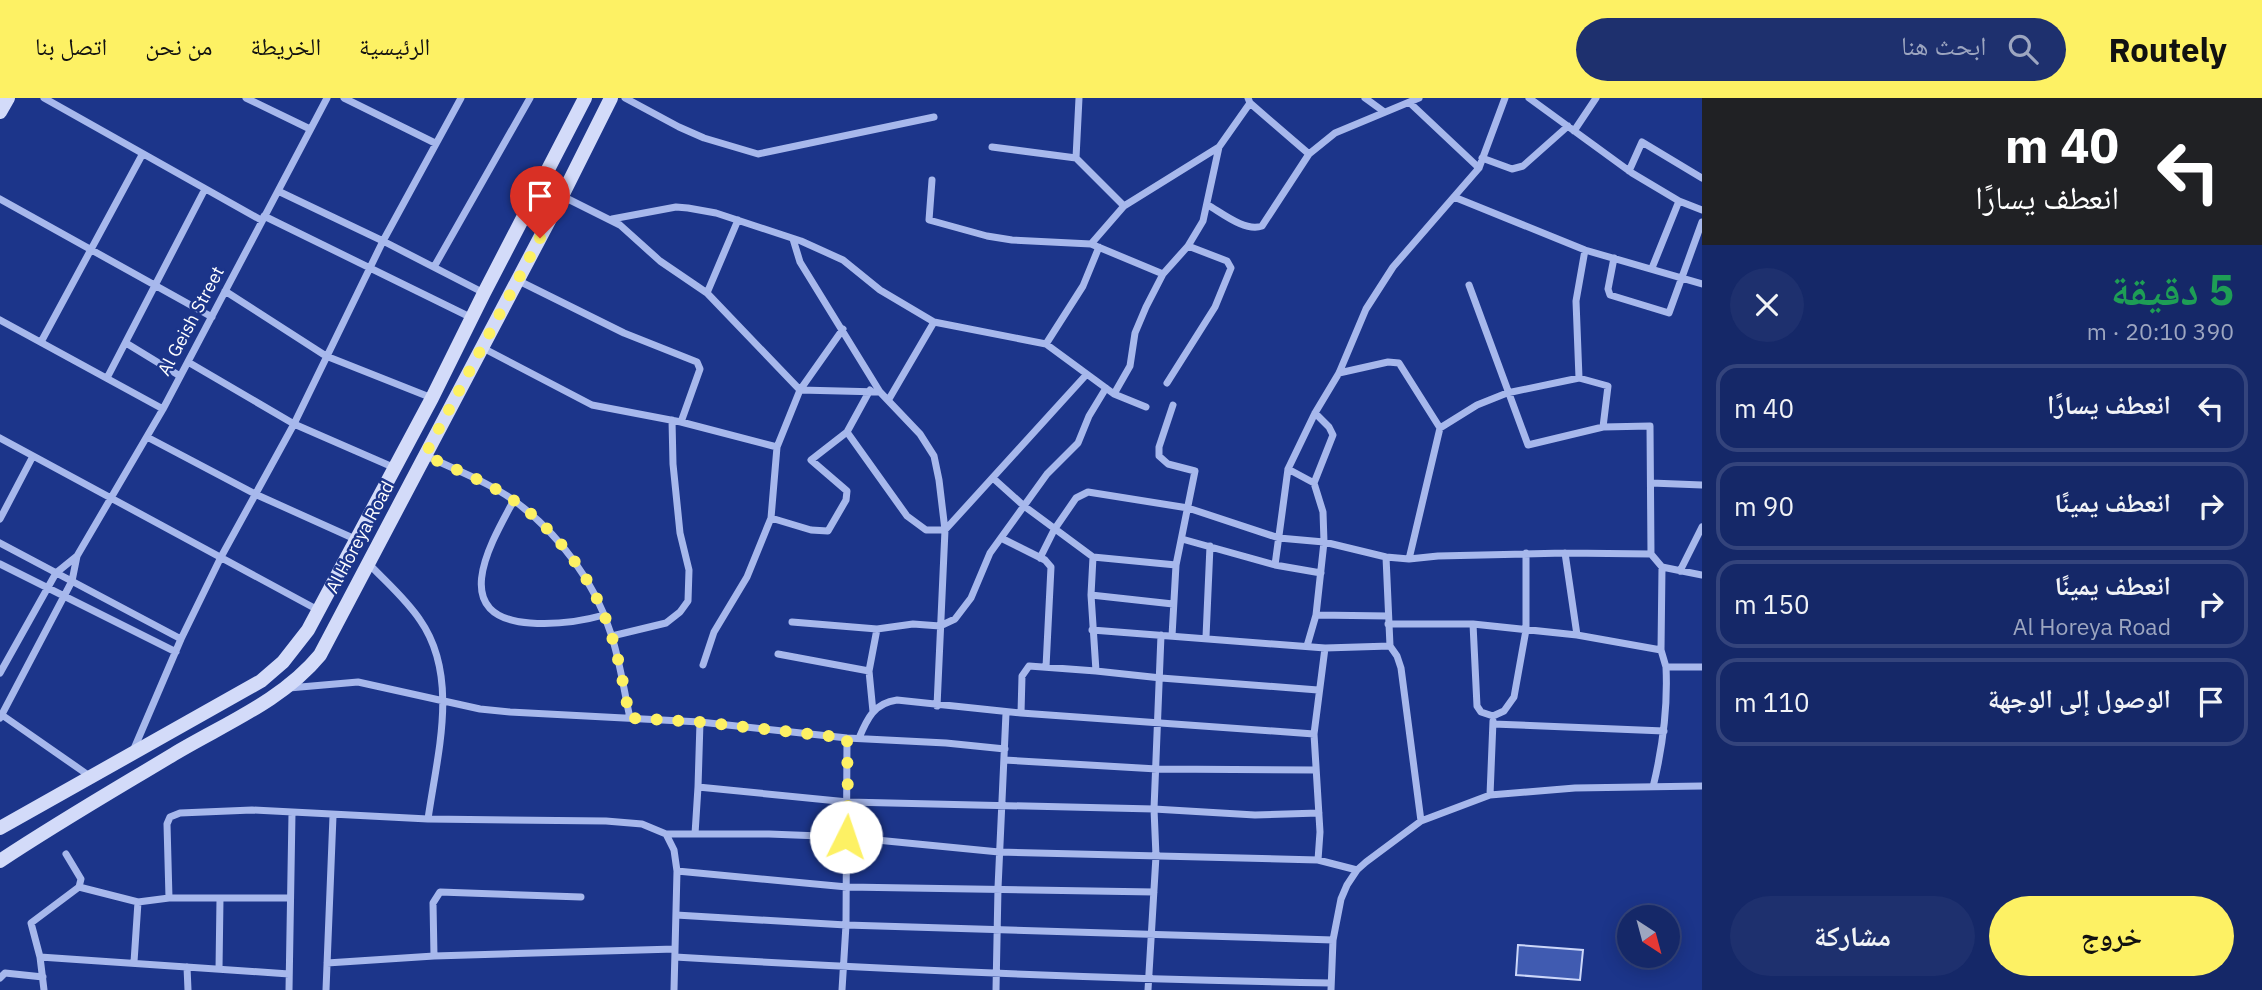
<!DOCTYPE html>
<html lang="ar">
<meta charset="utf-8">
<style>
:root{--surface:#152868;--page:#1e306e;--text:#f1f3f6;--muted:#9da6c0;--line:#34447c;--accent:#fdf164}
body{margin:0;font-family:"IBM Plex Sans","Noto Naskh Arabic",sans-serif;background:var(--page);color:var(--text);direction:rtl;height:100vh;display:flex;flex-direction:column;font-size:26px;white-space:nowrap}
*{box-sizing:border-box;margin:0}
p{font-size:23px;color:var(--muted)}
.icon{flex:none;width:38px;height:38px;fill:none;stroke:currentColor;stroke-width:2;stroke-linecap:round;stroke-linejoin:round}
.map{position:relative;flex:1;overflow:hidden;direction:ltr}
.details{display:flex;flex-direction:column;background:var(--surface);width:560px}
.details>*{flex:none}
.top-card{background:#202124;color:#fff;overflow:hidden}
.needle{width:46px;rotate:144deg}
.tools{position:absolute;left:1617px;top:807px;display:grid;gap:14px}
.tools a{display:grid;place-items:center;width:63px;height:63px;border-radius:50%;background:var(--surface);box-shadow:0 4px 18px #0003,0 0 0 2px var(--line);font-size:35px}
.pin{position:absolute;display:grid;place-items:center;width:60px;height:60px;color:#fff;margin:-72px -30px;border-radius:50% 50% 50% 0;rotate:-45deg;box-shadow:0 0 7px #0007}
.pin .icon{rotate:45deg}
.me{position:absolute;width:77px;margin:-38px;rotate:4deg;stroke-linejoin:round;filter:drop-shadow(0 0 5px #0008)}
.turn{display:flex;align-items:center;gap:24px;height:147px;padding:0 28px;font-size:32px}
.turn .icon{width:91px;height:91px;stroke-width:2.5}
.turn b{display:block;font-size:49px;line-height:60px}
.round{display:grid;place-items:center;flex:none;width:74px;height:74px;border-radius:37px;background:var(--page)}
.headline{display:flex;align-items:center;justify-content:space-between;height:119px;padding:0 28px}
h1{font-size:42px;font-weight:700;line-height:52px;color:#1e9e55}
.action{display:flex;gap:14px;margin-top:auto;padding:14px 28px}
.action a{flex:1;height:80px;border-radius:42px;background:var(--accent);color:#111;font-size:28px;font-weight:700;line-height:80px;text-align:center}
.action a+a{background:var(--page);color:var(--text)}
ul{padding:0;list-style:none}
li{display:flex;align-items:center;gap:21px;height:88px;margin:0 14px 10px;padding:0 14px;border:4px solid var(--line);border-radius:21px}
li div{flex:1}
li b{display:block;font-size:26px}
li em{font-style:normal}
header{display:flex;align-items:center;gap:42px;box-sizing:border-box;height:98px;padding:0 35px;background:var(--accent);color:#111}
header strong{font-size:33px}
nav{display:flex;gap:38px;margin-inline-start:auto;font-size:24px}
.search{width:490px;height:63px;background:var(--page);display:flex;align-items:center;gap:18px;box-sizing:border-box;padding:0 24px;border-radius:38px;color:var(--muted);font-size:26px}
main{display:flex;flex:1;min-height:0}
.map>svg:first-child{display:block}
</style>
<header>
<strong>Routely</strong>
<div class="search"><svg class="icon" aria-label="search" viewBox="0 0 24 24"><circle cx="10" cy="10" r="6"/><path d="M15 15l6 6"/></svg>ابحث هنا</div>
<nav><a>الرئيسية</a><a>الخريطة</a><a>من نحن</a><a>اتصل بنا</a></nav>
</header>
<main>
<section class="details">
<div class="top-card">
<div class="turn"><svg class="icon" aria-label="left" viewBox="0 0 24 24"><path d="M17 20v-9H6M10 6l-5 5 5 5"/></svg><div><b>40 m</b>انعطف يسارًا</div></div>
</div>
<div class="headline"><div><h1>5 دقيقة</h1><p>390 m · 20:10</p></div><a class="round"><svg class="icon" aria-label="close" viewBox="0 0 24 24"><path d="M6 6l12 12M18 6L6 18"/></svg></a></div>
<ul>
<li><svg class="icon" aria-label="left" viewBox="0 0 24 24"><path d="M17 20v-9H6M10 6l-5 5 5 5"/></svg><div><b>انعطف يسارًا</b></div><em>40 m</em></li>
<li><svg class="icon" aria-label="right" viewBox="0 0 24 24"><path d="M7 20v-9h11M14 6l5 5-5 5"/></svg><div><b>انعطف يمينًا</b></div><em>90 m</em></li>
<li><svg class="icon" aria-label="right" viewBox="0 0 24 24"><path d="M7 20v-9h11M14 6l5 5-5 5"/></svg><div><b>انعطف يمينًا</b><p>Al Horeya Road</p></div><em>150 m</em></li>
<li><svg class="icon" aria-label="arrive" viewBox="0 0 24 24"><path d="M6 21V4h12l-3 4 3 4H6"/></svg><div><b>الوصول إلى الوجهة</b></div><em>110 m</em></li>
</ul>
<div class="action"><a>خروج</a><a>مشاركة</a></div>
</section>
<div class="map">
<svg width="1702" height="892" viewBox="0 0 1702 892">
<rect width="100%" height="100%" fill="#1c358a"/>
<!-- building -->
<path fill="#405bb1" stroke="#ccd7f9" stroke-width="2" d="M1518 847 1583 852 1580 882 1516 877Z"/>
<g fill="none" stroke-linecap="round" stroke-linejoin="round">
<!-- street -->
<path stroke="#a7b8ec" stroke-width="7" d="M44 0 261 122
M246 0 310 31
M344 0 435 45
M625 0 679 29 704 40 758 56 934 19
M1248 0 1250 5 1309 56
M1365 0 1383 13
M1529 0 1632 75 1679 103 1652 170
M1410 5 1479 70
M1574 33 1596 0
M992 49 1076 60 1124 108
M1076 60 1079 0
M1482 60 1512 71 1523 68 1568 28
M1629 73 1642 44 1702 80
M932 82 929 122 987 138 1012 142 1091 146 1163 176
M278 93 383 143 484 195
M562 98 620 127 660 163 707 195 800 292 880 294 920 336 934 358 939 382 945 432 937 608
M1454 99 1585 152 1702 186
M0 101 212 219
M1679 103 1702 112
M1208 107C1222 115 1245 134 1262 128L1309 56 1335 35 1419 0
M264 118 472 220
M612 121 676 109 688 110 716 115 801 143 843 162 880 192 934 224 1046 246 1114 296 1146 309
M793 141 800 164 880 294
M1091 146 1124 108 1219 49 1250 5
M1614 160 1608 191 1610 197 1669 215 1702 124
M434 169 530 0
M517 182 624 235 697 264 700 271 681 324
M1469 187 1528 347 1603 329 1650 328 1651 456
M225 193 326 258 432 300
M707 195 738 122
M0 222 163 311
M41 244 142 57
M126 245 180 278
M1046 246 1083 188 1099 149
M481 249 592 307 681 324 777 349
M188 264 294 326 395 370
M1339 275 1388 264 1399 265 1440 330
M107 280 205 91
M1579 280 1576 203 1585 152
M1167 285 1215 209 1231 170 1227 163 1188 148
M1114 296 1130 268 1135 235 1146 209 1163 176 1188 148 1203 123 1219 49
M889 301 934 224
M847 334 907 418 926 432H945L1086 277
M147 339 255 396 355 441
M0 340 318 512
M425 357C455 372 489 384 516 404 559 436 595 484 611 536 620 563 624 593 630 620
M1288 371 1314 385
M994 381 1024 408 1093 459 1176 467
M1651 385 1702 387
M514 402C490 446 447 519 530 525 557 527 579 524 604 517
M771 420 811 432 828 433 846 402 847 393 811 362 847 334 870 292
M0 421 33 358
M1001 440 1045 462 1051 469 1046 569
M1182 441 1275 467 1321 475
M0 445 181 541
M1565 455 1577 537
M1093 459 1091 497 1096 573 1161 580 1318 592
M1386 459 1390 548 1397 558 1401 570 1421 723
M1040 460 1054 432 1076 400 1088 394 1188 410 1279 440 1324 444 1386 459 1409 461 1438 458 1565 455 1651 456 1662 469 1702 477
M1409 461 1440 330 1477 307 1507 295 1579 280 1608 288 1603 329
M0 466 176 554
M369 466C386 484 406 501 420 522 460 579 437 657 428 721
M1275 467 1288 371 1315 315 1339 275 1366 211 1393 169 1479 70 1505 0
M1680 473 1702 429
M1091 497 1173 506
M1316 517 1388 518
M792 524 877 531 913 526 940 528 955 521 971 500 990 455 1047 376 1078 345 1089 318 1106 290
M1388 526H1473L1577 537 1661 552 1666 569H1702
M1473 526 1477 608 1481 614 1493 618 1504 613 1514 599 1526 532V455
M1092 532 1325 550 1390 548
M612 538 666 525 680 514 688 503 689 472 680 435 673 366 672 322
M1172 538 1176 467 1195 373 1168 366 1159 358V349L1173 307
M1206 539 1210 448
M1307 548 1316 517 1324 444 1323 414 1314 385 1333 337 1329 329 1315 315
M1661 552 1662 469
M778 556 869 573 877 531
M703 567 714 534 747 479 771 420 777 349 800 292 843 231
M869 573 873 614
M0 575 56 475 77 458
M289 590 358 584 480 611 510 614 700 624 847 640 946 645 1005 651
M1021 615 1314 636
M2 617 91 679
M0 620 72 483 77 458 163 311 327 0
M700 624 698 689 848 704 1154 711 1255 717 1319 715
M1493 626 1664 633
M859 640C867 621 874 605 897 602L1021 615 1022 578 1029 568 1096 573
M133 653 181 541 221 459 294 326 383 143 461 0
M1004 662 1157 671 1315 672
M1653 689C1663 648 1668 611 1666 569
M1490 697 1493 623
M666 736H769L846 739 999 754 1318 762 1357 772
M695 736 698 689
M1318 762 1320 734 1314 636 1325 550
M677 773 847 789 1154 794
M79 789 138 804 169 800H290
M169 800 167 726 170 719 180 715 252 712 428 721 606 723 642 726 666 736 674 752 677 773 674 892
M676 817 846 827 1333 842
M434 858 433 805 440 794 581 799
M40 859 289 876
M675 859C894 872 1112 881 1331 885
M134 864 138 804
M327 865 434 858 675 851
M187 869 188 892
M219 871 220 801
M0 880 5 875 43 879
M44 892 40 859 31 825 79 789 81 781 66 756
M289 892 292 715
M326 892 333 718
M842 892 846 827 847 640
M996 892 998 790 1006 615
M1148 892 1156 758 1154 711 1161 537
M1331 892 1333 842 1341 801 1347 787 1357 772 1366 764 1421 723 1490 697 1575 690 1702 688"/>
<!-- secondary -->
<path stroke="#d3dbf9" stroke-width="14" d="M0 14 8 0
M0 730 261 583 283 564 308 532 432 300 484 195 585 0
M0 763C57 725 116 691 174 656 224 626 282 603 320 557L562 98 611 0"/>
</g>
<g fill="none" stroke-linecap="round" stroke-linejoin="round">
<!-- route -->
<path stroke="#fdf164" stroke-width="12" stroke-dasharray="0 21.6" d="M540 140 425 357C455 372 489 384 516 404 560 436 595 484 611 536 620 563 624 593 630 620L700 624 847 640 848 704 846 739"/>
</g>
<g text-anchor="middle" stroke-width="5" stroke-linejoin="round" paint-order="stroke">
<!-- street labels -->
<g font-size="18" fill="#fff" stroke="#1c358a">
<text transform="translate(191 223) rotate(-62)" y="6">Al Geish Street</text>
<text transform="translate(360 439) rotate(-62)" y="6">Al Horeya Road</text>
</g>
</g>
</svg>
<div class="tools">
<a><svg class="needle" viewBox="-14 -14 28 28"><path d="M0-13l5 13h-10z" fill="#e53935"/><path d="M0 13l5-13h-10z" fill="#9da6c0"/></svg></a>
</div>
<div class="pin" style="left:540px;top:140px;background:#d93025"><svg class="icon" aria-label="arrive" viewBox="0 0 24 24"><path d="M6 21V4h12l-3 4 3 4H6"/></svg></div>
<svg class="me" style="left:846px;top:739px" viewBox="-20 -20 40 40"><circle r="19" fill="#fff"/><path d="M0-13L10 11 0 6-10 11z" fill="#fdf164"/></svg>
</div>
</main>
